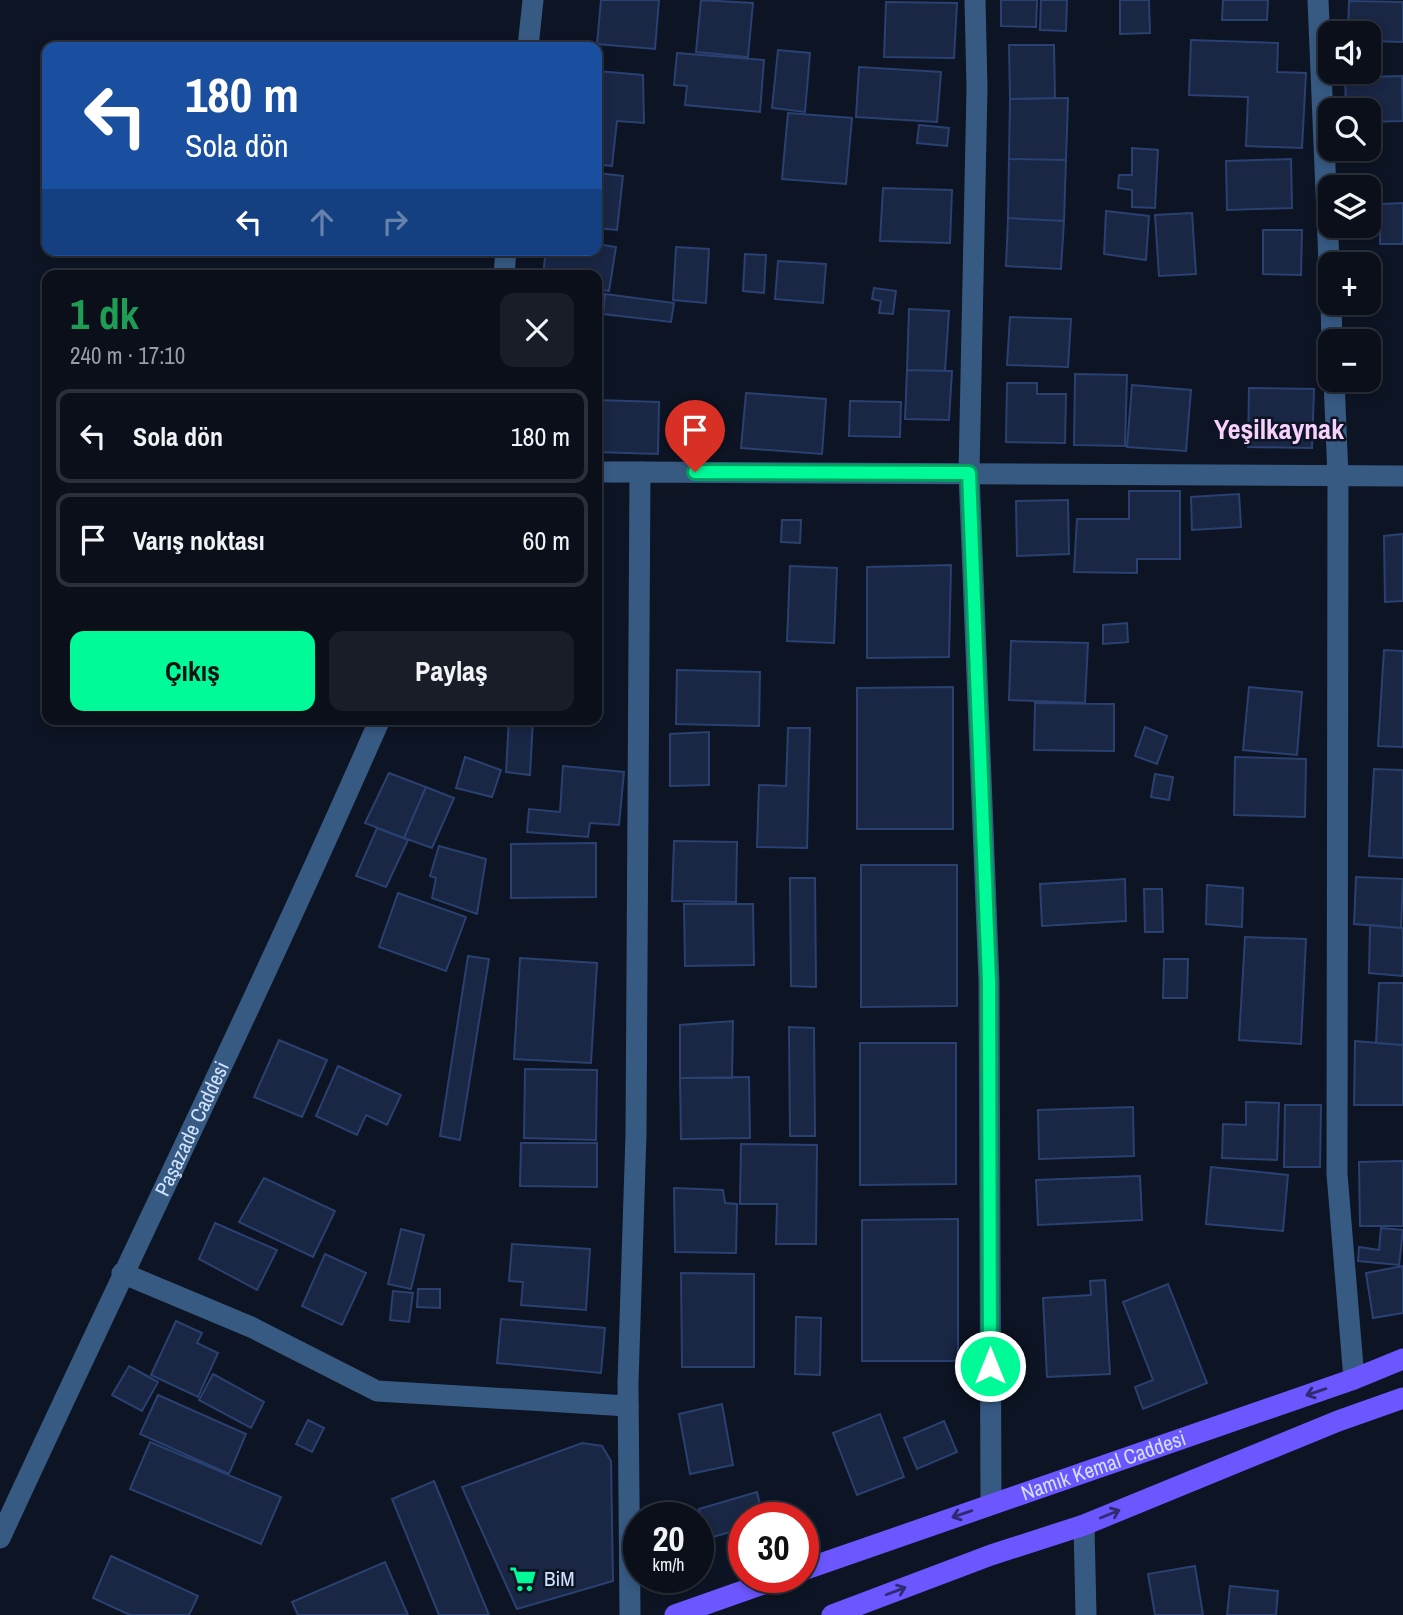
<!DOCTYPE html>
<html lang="tr">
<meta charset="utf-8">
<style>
:root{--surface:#0a0f1a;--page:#181d27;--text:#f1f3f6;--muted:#999ca2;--line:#2a2f39;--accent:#00fa97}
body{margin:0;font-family:"Archivo Narrow",sans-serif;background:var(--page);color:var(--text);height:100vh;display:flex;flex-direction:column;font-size:26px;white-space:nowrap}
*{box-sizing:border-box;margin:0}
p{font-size:23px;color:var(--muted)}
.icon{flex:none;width:38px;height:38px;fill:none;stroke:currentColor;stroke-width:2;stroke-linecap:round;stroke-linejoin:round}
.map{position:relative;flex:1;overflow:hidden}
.details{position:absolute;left:42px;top:270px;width:560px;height:455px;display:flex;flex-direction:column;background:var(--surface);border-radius:14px;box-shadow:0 4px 10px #0003,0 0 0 2px var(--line)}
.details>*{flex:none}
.banner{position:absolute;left:42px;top:42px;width:560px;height:214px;border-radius:14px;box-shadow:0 4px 10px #0003,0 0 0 2px var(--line);background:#1a4fa0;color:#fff;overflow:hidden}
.tools{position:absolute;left:1318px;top:21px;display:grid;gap:14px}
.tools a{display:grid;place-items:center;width:63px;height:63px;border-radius:14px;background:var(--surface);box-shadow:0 4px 10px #0003,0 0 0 2px var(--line);font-size:35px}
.speed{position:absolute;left:623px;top:1502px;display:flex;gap:14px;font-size:35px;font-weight:700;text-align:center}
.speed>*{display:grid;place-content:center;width:91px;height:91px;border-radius:50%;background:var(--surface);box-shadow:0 4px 10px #0003,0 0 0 2px var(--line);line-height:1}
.speed small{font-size:18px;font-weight:400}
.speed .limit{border:10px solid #d22;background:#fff;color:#111}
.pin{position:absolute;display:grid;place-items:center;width:60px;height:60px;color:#fff;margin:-72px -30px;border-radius:50% 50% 50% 0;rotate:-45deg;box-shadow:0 0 7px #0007}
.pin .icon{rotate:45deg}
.me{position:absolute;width:77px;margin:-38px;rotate:0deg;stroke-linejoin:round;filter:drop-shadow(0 0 5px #0008)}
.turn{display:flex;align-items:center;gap:24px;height:147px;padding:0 28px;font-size:32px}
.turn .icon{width:91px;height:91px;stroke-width:2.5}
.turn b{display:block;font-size:49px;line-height:60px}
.lanes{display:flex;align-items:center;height:66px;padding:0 28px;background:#0003;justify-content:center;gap:35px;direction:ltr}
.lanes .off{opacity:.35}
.round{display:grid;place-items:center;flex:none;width:74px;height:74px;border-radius:14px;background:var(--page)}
.head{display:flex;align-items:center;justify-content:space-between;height:119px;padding:0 28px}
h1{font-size:42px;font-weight:700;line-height:52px;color:#1e9e55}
.cta{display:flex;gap:14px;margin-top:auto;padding:14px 28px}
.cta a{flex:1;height:80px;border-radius:14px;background:var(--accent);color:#111;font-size:28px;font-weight:700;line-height:80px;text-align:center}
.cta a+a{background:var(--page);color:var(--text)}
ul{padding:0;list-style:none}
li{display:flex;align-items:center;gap:21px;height:94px;margin:0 14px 10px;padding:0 14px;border:4px solid var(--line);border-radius:14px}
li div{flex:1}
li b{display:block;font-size:26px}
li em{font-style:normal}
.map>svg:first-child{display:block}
</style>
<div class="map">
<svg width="1403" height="1615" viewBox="0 0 1403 1615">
<rect width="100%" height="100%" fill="#0d1423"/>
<!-- building -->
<path fill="#192644" stroke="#2a4071" stroke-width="2" d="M601 0H659L655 49 597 44Z
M701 0 753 3 748 57 696 52Z
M1001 0H1037L1036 27 1001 26Z
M1041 0H1067L1066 31 1040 30Z
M1120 0H1149L1150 33 1120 34Z
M1223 0H1268L1267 20H1222Z
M1349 1 1403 2V42L1368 41V33H1348Z
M886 2 957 3 954 58 884 57Z
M1191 40 1278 43 1277 72 1306 73 1302 148 1246 146 1248 97 1189 95Z
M1009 45H1054L1055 98 1010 99Z
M778 50 810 53 805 112 772 108Z
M677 53 764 60 760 112 685 105 687 86 674 85Z
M859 67 941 72 937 122 856 117Z
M597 71 643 75 644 123 617 121 612 166 597 164Z
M1345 72H1367L1368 77 1402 76 1403 121 1368 122V110H1346Z
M1068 98 1066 160 1009 159 1010 99Z
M788 113 852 118 846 184 782 179Z
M919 125 949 128 947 146 917 143Z
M1132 148 1158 150 1155 208 1132 207V190L1118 188 1119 175H1132Z
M1009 159 1066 160 1064 221 1008 218Z
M1291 159 1292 208 1227 210 1226 161Z
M597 173 623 176 617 230 597 228Z
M883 188 952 190 950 243 880 241Z
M1403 203V244H1380L1381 204Z
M1106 211 1149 216 1146 260 1104 254Z
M1192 213 1196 274 1159 276 1155 215Z
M1008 218 1064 221 1061 269 1006 266Z
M1263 230H1302L1301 275 1263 274Z
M597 244 616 247 609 291 597 289V275H543L546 250H597Z
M676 247 709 249 706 303 673 300Z
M745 254 766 255 764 293 743 291Z
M778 261 826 264 823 303 775 299Z
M874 288 896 291 893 314 879 313 881 301 872 299Z
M605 294 674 303 671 322 603 314Z
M909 309 949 311 945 371 907 370Z
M1010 317 1071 319 1068 367 1007 365Z
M907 370 952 371 949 420 905 419Z
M1075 374 1127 375 1125 446 1074 445Z
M1007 383H1037V394H1066L1065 443 1006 442Z
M1132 385 1191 390 1186 451 1127 447Z
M1249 388 1314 389 1312 448 1248 447Z
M746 393 826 399 822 454 741 448Z
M597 400 659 402 658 454 597 452Z
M850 401 901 402 900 437 849 436Z
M1129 491H1180V559H1137V573L1074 572 1077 519H1129Z
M1239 494 1241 527 1192 530 1191 497Z
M1068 500 1069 554 1017 556 1016 501Z
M782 520H801L800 543 781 542Z
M1403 534V601L1385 602 1384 536Z
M951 565 949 657 867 658V567Z
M790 566 837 568 834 643 787 641Z
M1127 623 1128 642 1103 644V625Z
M1011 641 1088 643 1085 703 1009 700Z
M1384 650 1403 651V747L1378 746Z
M677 670 760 672 759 726 676 724Z
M953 687V829H857V688Z
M1249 687 1302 692 1297 755 1243 750Z
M1035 703 1114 704V751L1034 750Z
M509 719H533L530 775 506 772Z
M1145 727 1167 736 1157 764 1135 756Z
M788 728H810L807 848 757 847 759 785 786 786Z
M709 732V785L670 786V734Z
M465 757 501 770 492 797 456 788Z
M1235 757 1306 759 1305 817 1234 815Z
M563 766 624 772 619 825 590 823 588 837 527 832 529 809 560 812Z
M1374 769 1403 770V858L1369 856Z
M389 773 426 787 404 838 365 823Z
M1155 774 1173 777 1169 800 1151 797Z
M426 787 454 798 432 848 404 838Z
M377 828 408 840 386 887 356 876Z
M674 841 737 842 736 902 672 901Z
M596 843V897L511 898V844Z
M439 846 486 859 477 914 432 898 436 878 430 876Z
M861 865H957V1006L861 1007Z
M1356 877 1403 879 1401 928 1354 924Z
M790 878H815L816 987 791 986Z
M1125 879 1126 921 1042 926 1040 884Z
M1207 885 1243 888 1242 927 1206 924Z
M1144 889H1162L1163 932H1145Z
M398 893 466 917 446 971 379 947Z
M684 904H753L754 965 685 966Z
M1370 925 1403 928V976L1369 973Z
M1245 937 1306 939 1301 1044 1239 1040Z
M468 956 489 959 460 1140 440 1136Z
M520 958 597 963 591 1063 514 1059Z
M1164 959H1188L1187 998H1163Z
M1379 983H1403V1045L1376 1043Z
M733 1021 732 1078H680V1025Z
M789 1027 814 1028 815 1136H790Z
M279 1040 327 1060 302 1117 254 1097Z
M1355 1041 1403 1045V1105H1354Z
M860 1043H956V1184L860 1185Z
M338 1066 401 1095 387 1125 366 1115 357 1135 316 1116Z
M525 1069 597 1070 596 1140 524 1138Z
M749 1077 750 1138 681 1139 680 1078Z
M1246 1102 1279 1103 1277 1160 1222 1158 1223 1124 1246 1125Z
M1285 1105H1321L1320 1167H1284Z
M1133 1107 1134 1156 1039 1159 1038 1110Z
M521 1143H597V1187L520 1186Z
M741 1144 817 1145 816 1244H776L777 1204H740Z
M1403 1161V1226H1360L1359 1162Z
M1211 1167 1288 1175 1283 1231 1206 1224Z
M1140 1176 1142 1220 1038 1225 1036 1180Z
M264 1178 335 1211 313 1257 239 1222Z
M674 1188 723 1190 725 1203 737 1204 736 1253 675 1252Z
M958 1219V1361H862V1220Z
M215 1223 277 1250 257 1290 199 1259Z
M1381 1228 1403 1230 1399 1265 1358 1261 1359 1247 1379 1250Z
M401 1229 424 1235 411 1289 388 1284Z
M512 1244 590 1249 586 1310 521 1305 523 1282 509 1281Z
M325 1254 366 1273 342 1325 302 1306Z
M1403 1266V1313L1373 1318 1366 1273Z
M681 1273 754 1274V1367H682Z
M1105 1280 1110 1374 1047 1377 1043 1298 1091 1295 1090 1281Z
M1168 1284 1207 1383 1143 1409 1135 1387 1153 1380 1123 1302Z
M418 1289H440V1308L417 1307Z
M393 1291 413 1293 409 1322 390 1320Z
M796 1317 821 1318 820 1375 795 1374Z
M501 1319 605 1328 601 1373 497 1363Z
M176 1321 202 1333 197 1343 218 1353 198 1397 151 1375Z
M129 1366 158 1382 142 1411 112 1395Z
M213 1374 264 1402 251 1428 199 1400Z
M158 1395 246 1434 229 1474 140 1434Z
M722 1404 733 1465 690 1474 679 1414Z
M880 1414 904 1477 857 1495 833 1433Z
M308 1420 324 1428 312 1452 296 1444Z
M944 1421 957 1452 917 1469 904 1438Z
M150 1442 281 1497 261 1544 130 1489Z
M582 1443 602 1446 611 1461 613 1581 517 1609 462 1487Z
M434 1481 489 1615H439L392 1499Z
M757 1492 763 1517H744V1528L706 1539 699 1509Z
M111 1556 198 1596 189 1615H130L93 1598Z
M385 1562 408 1615H298L292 1602Z
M1195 1566 1203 1615H1155L1148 1574Z
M1230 1586 1278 1591 1276 1615H1227Z"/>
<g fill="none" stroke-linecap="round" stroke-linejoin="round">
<!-- minor -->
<g stroke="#375a83" stroke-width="21">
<path d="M975 0 977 88 969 473 989 981 991 1503"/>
<path d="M1318 0 1330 287"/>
<path d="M528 47 533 0"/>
<path d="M504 275 506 250"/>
<path d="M1331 303 1332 341"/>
<path d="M1334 380 1338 477 1337 1174 1354 1379"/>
<path d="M597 472H640"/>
<path d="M122 1273 251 1327 377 1391 628 1406"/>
<path d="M1084 1525 1086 1615"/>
<path id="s1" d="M0 1538C126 1265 259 995 380 719"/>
<path d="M630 1615 628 1383 636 1134 640 472 1403 476"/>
</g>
<!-- major -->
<g stroke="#6c56ff" stroke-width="21">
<path id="s2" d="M803 1570 1354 1379 1403 1359"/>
<path d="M675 1615 783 1577"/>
<path d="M832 1615 991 1555 1084 1525 1338 1421 1403 1398"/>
</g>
</g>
<!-- one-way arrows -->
<defs><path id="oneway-shaft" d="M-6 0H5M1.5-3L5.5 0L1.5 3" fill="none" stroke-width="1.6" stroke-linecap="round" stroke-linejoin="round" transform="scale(1.75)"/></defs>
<g stroke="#2e2b70">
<use href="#oneway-shaft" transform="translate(1316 1392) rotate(161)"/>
<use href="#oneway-shaft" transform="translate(962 1514) rotate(161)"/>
<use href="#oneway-shaft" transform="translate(1110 1514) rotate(-22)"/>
<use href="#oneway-shaft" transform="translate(896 1591) rotate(-21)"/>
</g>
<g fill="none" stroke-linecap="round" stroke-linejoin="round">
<!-- route casing -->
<g stroke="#00a262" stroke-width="18">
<path id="route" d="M695 472 969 473 989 981 990 1366"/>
</g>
<!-- route -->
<use href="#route" stroke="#00fa97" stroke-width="12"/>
</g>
<!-- icons -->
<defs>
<g id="supermarket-bare" transform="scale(2.1)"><path d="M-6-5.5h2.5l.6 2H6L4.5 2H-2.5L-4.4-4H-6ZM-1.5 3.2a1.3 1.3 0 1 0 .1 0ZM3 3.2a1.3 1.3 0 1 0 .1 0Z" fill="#00fa97" stroke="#0d1423" stroke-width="2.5" paint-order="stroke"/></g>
</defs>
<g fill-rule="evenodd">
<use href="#supermarket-bare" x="523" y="1579"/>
</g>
<g text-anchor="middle" stroke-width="5" stroke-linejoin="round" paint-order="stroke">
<!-- street labels -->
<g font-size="21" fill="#cfe2ff" stroke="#0d1423">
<text dy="7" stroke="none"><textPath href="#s1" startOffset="452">Paşazade Caddesi</textPath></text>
<text dy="7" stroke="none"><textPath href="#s2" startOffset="318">Namık Kemal Caddesi</textPath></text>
</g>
<!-- poi labels -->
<g font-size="21" fill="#cfe2ff" stroke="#0d1423" text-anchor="start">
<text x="544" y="1586">BiM</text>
</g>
<!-- district labels -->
<g font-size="28" font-weight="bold" fill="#f9d1ff" stroke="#0d1423">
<text x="1279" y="439">Yeşilkaynak</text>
</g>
</g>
</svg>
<div class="tools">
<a><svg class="icon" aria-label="sound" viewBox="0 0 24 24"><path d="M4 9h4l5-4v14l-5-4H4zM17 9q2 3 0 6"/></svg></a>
<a><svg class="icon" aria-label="search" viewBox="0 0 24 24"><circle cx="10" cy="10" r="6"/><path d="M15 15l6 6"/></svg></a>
<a><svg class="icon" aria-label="layers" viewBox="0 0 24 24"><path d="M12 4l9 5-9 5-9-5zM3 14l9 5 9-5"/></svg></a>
<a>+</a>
<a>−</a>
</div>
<div class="speed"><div>20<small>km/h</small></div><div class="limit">30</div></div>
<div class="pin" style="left:695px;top:472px;background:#d93025"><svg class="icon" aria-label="arrive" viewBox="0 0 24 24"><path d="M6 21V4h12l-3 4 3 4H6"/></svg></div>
<svg class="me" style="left:990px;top:1366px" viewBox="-20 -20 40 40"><circle r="17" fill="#00fa97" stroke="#fff" stroke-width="3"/><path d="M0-11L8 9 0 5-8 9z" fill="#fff"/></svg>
<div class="banner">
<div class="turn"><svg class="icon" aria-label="left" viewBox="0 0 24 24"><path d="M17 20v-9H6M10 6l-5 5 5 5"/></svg><div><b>180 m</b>Sola dön</div></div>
<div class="lanes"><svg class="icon" aria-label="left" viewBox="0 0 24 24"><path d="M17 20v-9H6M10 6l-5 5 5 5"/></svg><svg class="icon off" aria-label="ahead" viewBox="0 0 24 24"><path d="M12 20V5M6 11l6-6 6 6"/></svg><svg class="icon off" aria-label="right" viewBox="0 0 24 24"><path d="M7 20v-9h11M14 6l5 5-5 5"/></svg></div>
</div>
<section class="details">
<div class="head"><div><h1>1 dk</h1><p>240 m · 17:10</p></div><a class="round"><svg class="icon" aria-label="close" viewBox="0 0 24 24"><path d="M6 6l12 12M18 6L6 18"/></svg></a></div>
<ul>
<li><svg class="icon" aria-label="left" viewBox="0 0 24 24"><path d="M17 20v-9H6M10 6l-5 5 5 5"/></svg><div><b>Sola dön</b></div><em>180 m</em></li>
<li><svg class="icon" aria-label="arrive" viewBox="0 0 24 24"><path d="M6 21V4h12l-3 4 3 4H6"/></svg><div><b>Varış noktası</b></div><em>60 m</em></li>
</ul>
<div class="cta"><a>Çıkış</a><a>Paylaş</a></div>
</section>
</div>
